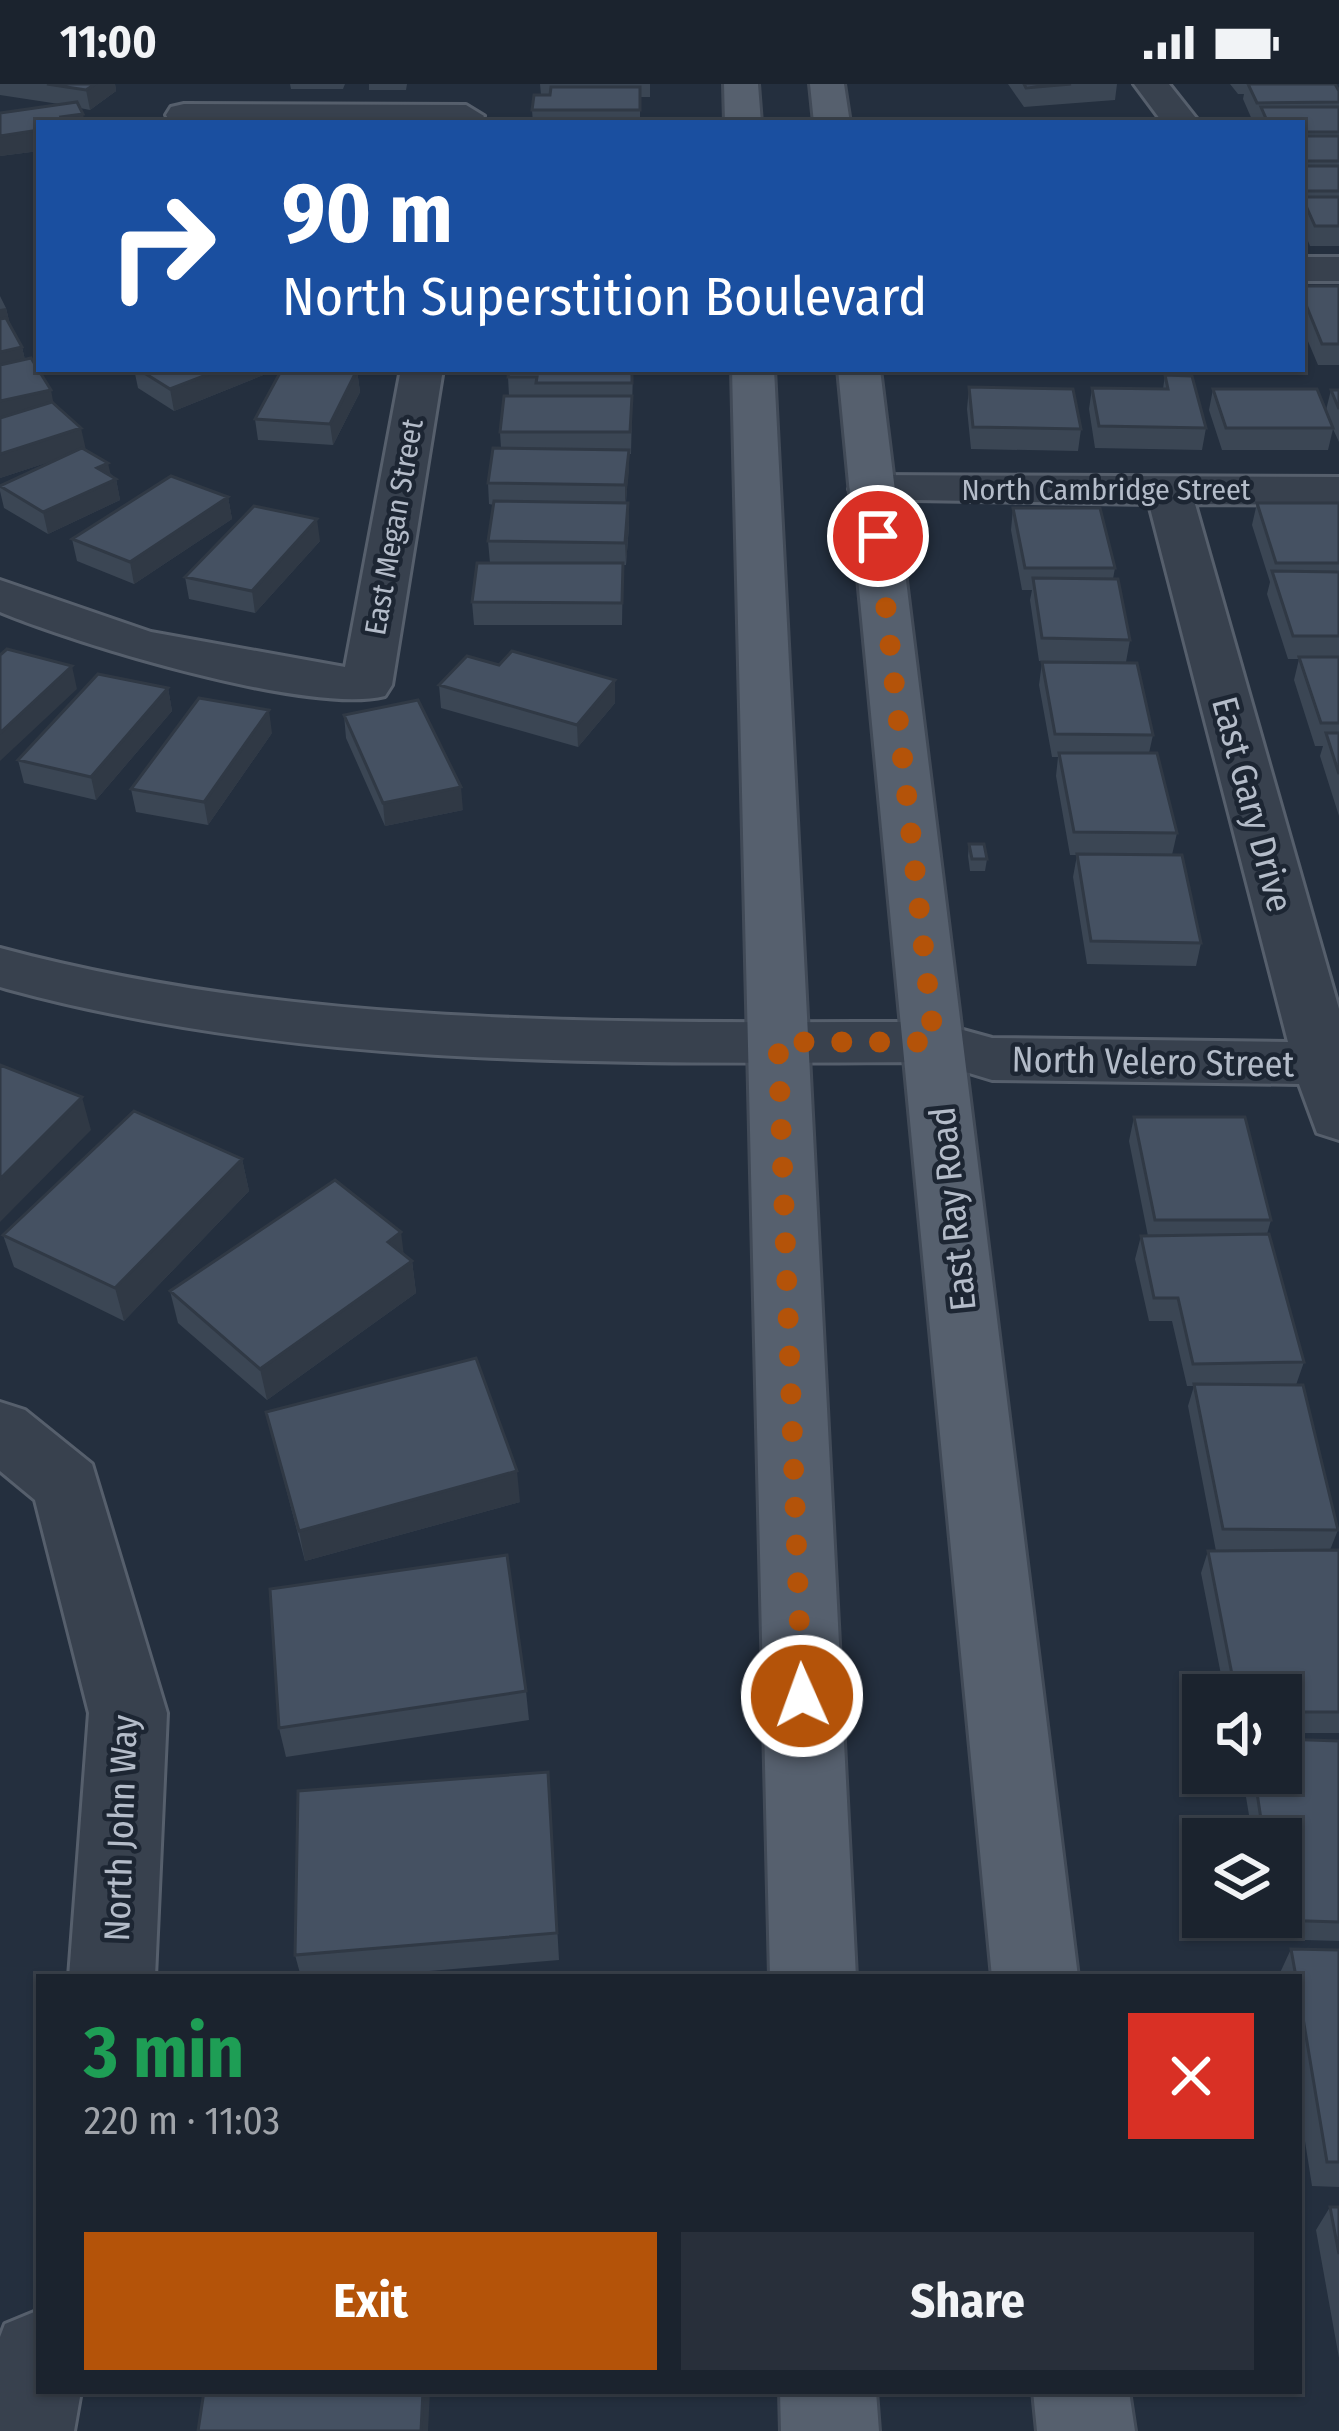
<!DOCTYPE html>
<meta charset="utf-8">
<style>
:root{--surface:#1b232e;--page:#282f3a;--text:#f1f3f6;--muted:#a0a4aa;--line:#39404a;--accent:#b45309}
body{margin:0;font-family:"Fira Sans Condensed",sans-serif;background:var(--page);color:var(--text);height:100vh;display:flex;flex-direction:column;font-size:45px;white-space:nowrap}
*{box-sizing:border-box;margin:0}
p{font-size:39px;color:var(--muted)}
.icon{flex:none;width:66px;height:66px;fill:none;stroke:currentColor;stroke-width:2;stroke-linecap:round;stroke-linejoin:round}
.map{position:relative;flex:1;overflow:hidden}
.drawer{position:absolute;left:36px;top:1890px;width:1266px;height:420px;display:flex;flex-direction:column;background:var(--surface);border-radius:0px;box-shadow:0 3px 9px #0004,0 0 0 3px var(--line)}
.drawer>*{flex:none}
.banner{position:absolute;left:36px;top:36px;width:1269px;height:252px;border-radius:0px;box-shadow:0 3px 9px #0004,0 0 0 3px var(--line);background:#1a4fa0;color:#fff;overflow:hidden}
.tools{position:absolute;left:1182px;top:1590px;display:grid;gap:24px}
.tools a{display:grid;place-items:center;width:120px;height:120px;border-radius:0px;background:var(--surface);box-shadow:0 3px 9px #0004,0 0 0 3px var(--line);font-size:60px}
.pin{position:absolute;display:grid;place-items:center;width:102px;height:102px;color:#fff;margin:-51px;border:6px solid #fff;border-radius:50%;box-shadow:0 3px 12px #0007}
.me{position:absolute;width:132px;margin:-66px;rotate:358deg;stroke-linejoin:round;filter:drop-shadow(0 0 9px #0008)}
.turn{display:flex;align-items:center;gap:42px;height:252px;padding:0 48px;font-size:54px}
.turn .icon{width:156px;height:156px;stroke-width:2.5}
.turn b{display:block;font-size:84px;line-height:102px}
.round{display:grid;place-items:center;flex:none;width:126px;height:126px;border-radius:0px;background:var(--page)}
.head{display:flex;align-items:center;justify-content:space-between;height:204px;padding:0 48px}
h1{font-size:72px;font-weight:700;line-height:90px;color:#1e9e55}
.button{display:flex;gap:24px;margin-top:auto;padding:24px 48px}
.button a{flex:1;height:138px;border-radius:0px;background:var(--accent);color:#fff;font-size:48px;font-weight:700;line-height:138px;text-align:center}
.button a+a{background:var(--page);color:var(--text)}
.status{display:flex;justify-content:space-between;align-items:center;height:84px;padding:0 60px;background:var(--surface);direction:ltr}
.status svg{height:33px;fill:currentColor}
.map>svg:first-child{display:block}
</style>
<div class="status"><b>11:00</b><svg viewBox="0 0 49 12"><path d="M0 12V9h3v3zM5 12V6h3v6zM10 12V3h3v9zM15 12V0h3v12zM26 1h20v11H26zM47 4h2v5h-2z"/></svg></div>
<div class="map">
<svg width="1339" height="2347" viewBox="0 0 1339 2347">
<rect width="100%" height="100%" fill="#242f3e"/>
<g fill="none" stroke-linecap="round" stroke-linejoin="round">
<!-- minor casing -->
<g stroke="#565f6c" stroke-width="6">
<path id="minor" d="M1134 0H1169L1200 39H1163Z
M184 20 466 21 484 32 479 39H171L166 31 171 23Z
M1302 173H1339V197H1302Z
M401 285H443L392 601 385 612C308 631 77 560 0 528V496L151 548 345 583Z
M872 391 1339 393V421L1195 420 1339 925V1056L1317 1049 1299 1000 992 996 913 972 904 958 913 944 934 938 992 954 1288 958 1149 420 856 415 849 405 856 395Z
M0 1318 25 1326 92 1380 167 1629 155 1893H69L89 1629 35 1416 0 1387Z
M39 2226V2307H81L74 2347H0V2253L5 2240Z"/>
</g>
<!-- tertiary casing -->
<g stroke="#565f6c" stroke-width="6">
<path id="tertiary" d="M0 864C303 946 623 938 934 938L955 944 964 958 955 972 934 978C625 979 308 987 7 905L0 903Z"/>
</g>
<!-- primary casing -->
<g stroke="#414a57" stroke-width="6">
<path id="primary" d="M724 0H758L761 39H725Z
M810 0H844L850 39H814Z
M732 285H774L856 1893H770Z
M838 285H880L1078 1893H992Z
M780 2307H876L879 2347H781Z
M1033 2307H1129L1135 2347H1037Z"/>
</g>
<!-- minor -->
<use href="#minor" fill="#38414e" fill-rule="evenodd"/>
<!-- tertiary -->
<use href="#tertiary" fill="#38414e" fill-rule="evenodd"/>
<!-- primary -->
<use href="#primary" fill="#56606e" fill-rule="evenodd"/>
</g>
<!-- wall -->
<path fill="#3b4654" d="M0 0H115L116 7 90 26 80 24 85 39H39V67L0 72V29L59 20 0 11Z
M290 0H345L343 5H291Z
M369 0H407L406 6H369Z
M540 0H650V13H640V36L644 39H533L532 26 541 11Z
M1008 0H1117L1115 16 1024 23Z
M1230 0H1335L1339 7V162H1310L1302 142V39L1253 38 1243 15 1244 10H1238Z
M1302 202H1339V281H1318L1302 243Z
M0 212 6 224 10 241 22 263 25 276 86 366 116 395 120 416 48 450 4 424 0 407V401L58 375 0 394Z
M134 285H278L174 327 138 304Z
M633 285 631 370H629L626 419H628L629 441 626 481H623L622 541H474L472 518 490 479 488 457 494 421 489 420 488 399 501 364 500 348 509 312 508 293Z
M357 286 360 308 333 361 258 356 255 335Z
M1165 291 1206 344 1202 366 1095 364 1089 325 1092 304 1163 305Z
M969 303 1081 345 1078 367 971 365 967 325Z
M1213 305 1326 326 1331 306H1339V358L1333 345 1328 366H1222L1209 326Z
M228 413 232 435 134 500 77 477 72 455Z
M1257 419H1339V732L1320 672 1323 662H1315L1294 596 1299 575H1288L1267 510 1270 498 1252 441Z
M1013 424 1115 484 1113 495 1130 556 1126 578 1039 577 1030 516 1032 506H1022L1011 446Z
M320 457 255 529 189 515 185 493Z
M1042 578 1153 651 1149 669 1177 749 1172 771 1201 859 1196 882 1087 880 1073 793 1077 771H1070L1056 692 1058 673H1052L1039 601Z
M499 581 615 619 578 663 441 624 439 601Z
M168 604 172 627 96 716 24 699 18 676Z
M344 631 463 726 385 742 346 654Z
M272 649 208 741 136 728 131 705Z
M969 760 987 775 985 787H970L968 772Z
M1134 1033 1271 1136 1267 1150 1304 1278 1296 1301 1338 1446 1330 1466H1339V1649H1281V1611H1225L1201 1489 1208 1467H1216L1188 1322 1194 1302H1187L1172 1237H1149L1135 1175 1141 1152H1148L1129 1057Z
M242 1075 249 1107 124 1237 14 1183 3 1151Z
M404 1170 412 1177 416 1209 267 1316 178 1239 170 1207Z
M266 1328 520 1418 305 1477Z
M526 1607 529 1636 286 1673 279 1644Z
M1339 1657V1857L1269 1855 1265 1833H1281V1755H1253L1242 1689H1281Z
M550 1716 559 1876 358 1893H301L295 1871Z
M1291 1865 1339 1866V2103L1312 2102 1299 2019V1893H1279V1891Z
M1330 2123H1339V2274L1316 2146Z"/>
<!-- shaded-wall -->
<path fill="#303945" d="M95 0H115L116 7 90 26 86 6Z
M83 30 85 39H62L61 33Z
M39 46V67L0 72V52Z
M6 224 11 245 0 247V225Z
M22 263 27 285 0 290V268Z
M222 285H278L174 327 170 305Z
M357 286 360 308 333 361 330 340Z
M51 306 55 327 0 339V317Z
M81 344 86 366 0 394V370Z
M629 366V388L625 423V401Z
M108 379 112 397 116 395 120 416 48 450 43 428 97 384Z
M228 413 232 435 134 500 130 478Z
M628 419 629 441 626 481 625 459Z
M317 435 320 457 255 529 252 507Z
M72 582 77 605 0 677V649Z
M615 596V619L578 663 577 641Z
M168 604 172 627 96 716 91 693Z
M269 626 272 649 208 741 204 718Z
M461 703 463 726 385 742 383 719Z
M82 1013 91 1046 0 1138V1095Z
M242 1075 249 1107 124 1237 115 1204Z
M401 1148 405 1180 388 1158Z
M412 1177 416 1209 267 1316 260 1285Z
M517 1387 520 1418 305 1477 299 1447Z
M423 2307H430L428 2347H421Z"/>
<!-- building -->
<path fill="#455162" stroke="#303945" stroke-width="3" d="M47 0H95L86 6Z
M1024 0H1071L1026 4Z
M1248 0H1335L1339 7V18L1257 19Z
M551 3H640V26H532L534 11H550Z
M77 18 83 30 61 33 64 39H39V46L0 52V29Z
M1261 23H1339V48H1302V39H1268Z
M536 36H644L643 39H535Z
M275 37H313V39H275Z
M1302 52H1339V77H1302Z
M1302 82H1339V107H1302Z
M1302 113H1339V142H1315Z
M1302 202H1339V260H1322L1302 211Z
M6 234 22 263 0 268V235Z
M31 274 51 306 0 317V281Z
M138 285H222L170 305Z
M282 285H340L357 286 330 340 255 335Z
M509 285H632V299H536L537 293H508Z
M1165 291 1192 292 1206 344 1099 342 1092 304 1168 305Z
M969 303 1073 305 1081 345 973 343Z
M1213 305H1317L1333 344H1226Z
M1331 306H1339V325Z
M504 312H632L630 348H500Z
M52 318 81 344 0 370V334Z
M82 364 108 379 97 384 116 395 43 428 0 402Z
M493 364 629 366 625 401 488 399Z
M171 392 228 413 130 478 72 455Z
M494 417 628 419 625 459 488 457Z
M1257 419H1339V479H1276Z
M254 422 317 435 252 507 185 493Z
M1013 424H1100L1115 484H1025Z
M477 479H623L622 519 472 518Z
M1272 487 1339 488V552H1293Z
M1033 494 1118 495 1130 556 1042 554Z
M7 565 72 582 0 649V571Z
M512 567 615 596 577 641 439 601 467 572 499 581Z
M1299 573H1339V639H1321Z
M1042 578 1137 579 1153 651 1055 650Z
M98 590 168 604 91 693 18 676Z
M199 614 269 626 204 718 131 705Z
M418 616 461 703 383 719 344 631Z
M1326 649H1339V690Z
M1059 669H1157L1177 749 1074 748Z
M969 760H984L987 775H972Z
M1077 770 1182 771 1201 859 1091 857Z
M0 981 82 1013 0 1095Z
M134 1027 242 1075 115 1204 3 1151Z
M1134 1033H1245L1271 1136H1155Z
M335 1096 401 1148 388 1158 412 1177 260 1285 170 1207Z
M1269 1150 1304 1278 1193 1280 1178 1214H1154L1141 1152Z
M476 1274 517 1387 299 1447 266 1328Z
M1194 1300 1303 1301 1338 1446 1223 1445Z
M1339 1466V1628H1281V1611H1236L1208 1467Z
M507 1471 526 1607 279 1644 270 1505Z
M1281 1655 1339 1657V1838L1277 1836V1833H1281V1755H1264L1254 1689H1281Z
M548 1688 557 1849 295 1871 298 1707Z
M1291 1865 1339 1866V2078H1327L1299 1910V1893H1296Z
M1330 2123H1339V2170Z
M204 2307H423L421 2347H198Z"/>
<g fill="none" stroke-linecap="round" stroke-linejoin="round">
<!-- route -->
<path stroke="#b45309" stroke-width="21" stroke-dasharray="0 37.8" d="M802 1612 778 958H934L878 452"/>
</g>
<g text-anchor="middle" stroke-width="9" stroke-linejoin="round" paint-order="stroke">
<!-- far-street labels -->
<g font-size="30" fill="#b4bcc9" stroke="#1d2633">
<text x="1106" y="416">North Cambridge Street</text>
<text transform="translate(394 443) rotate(-80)" y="10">East Megan Street</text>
</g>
<!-- street labels -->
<g font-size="36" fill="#b4bcc9" stroke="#1d2633">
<text transform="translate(1253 720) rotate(75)" y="13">East Gary Drive</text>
<text transform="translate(1153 977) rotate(1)" y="13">North Velero Street</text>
<text transform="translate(952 1125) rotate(-96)" y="13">East Ray Road</text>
<text transform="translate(120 1744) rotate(-88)" y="13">North John Way</text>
</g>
</g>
</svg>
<div class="tools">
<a><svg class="icon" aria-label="sound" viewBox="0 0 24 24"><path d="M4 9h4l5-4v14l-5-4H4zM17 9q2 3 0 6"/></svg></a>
<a><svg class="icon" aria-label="layers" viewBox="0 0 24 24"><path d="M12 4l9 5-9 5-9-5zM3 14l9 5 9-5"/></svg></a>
</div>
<div class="pin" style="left:878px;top:452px;background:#d93025"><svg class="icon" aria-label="arrive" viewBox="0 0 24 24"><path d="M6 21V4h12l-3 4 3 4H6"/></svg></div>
<svg class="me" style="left:802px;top:1612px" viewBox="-20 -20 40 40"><circle r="17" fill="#b45309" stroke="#fff" stroke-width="3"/><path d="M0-11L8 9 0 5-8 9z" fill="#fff"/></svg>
<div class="banner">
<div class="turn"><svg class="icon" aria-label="right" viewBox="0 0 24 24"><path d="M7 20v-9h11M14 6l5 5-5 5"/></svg><div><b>90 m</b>North Superstition Boulevard</div></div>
</div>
<section class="drawer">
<div class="head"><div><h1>3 min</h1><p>220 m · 11:03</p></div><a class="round" style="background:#d93025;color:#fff"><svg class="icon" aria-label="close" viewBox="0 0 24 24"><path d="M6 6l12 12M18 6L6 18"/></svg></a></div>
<div class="button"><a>Exit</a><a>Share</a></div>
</section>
</div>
